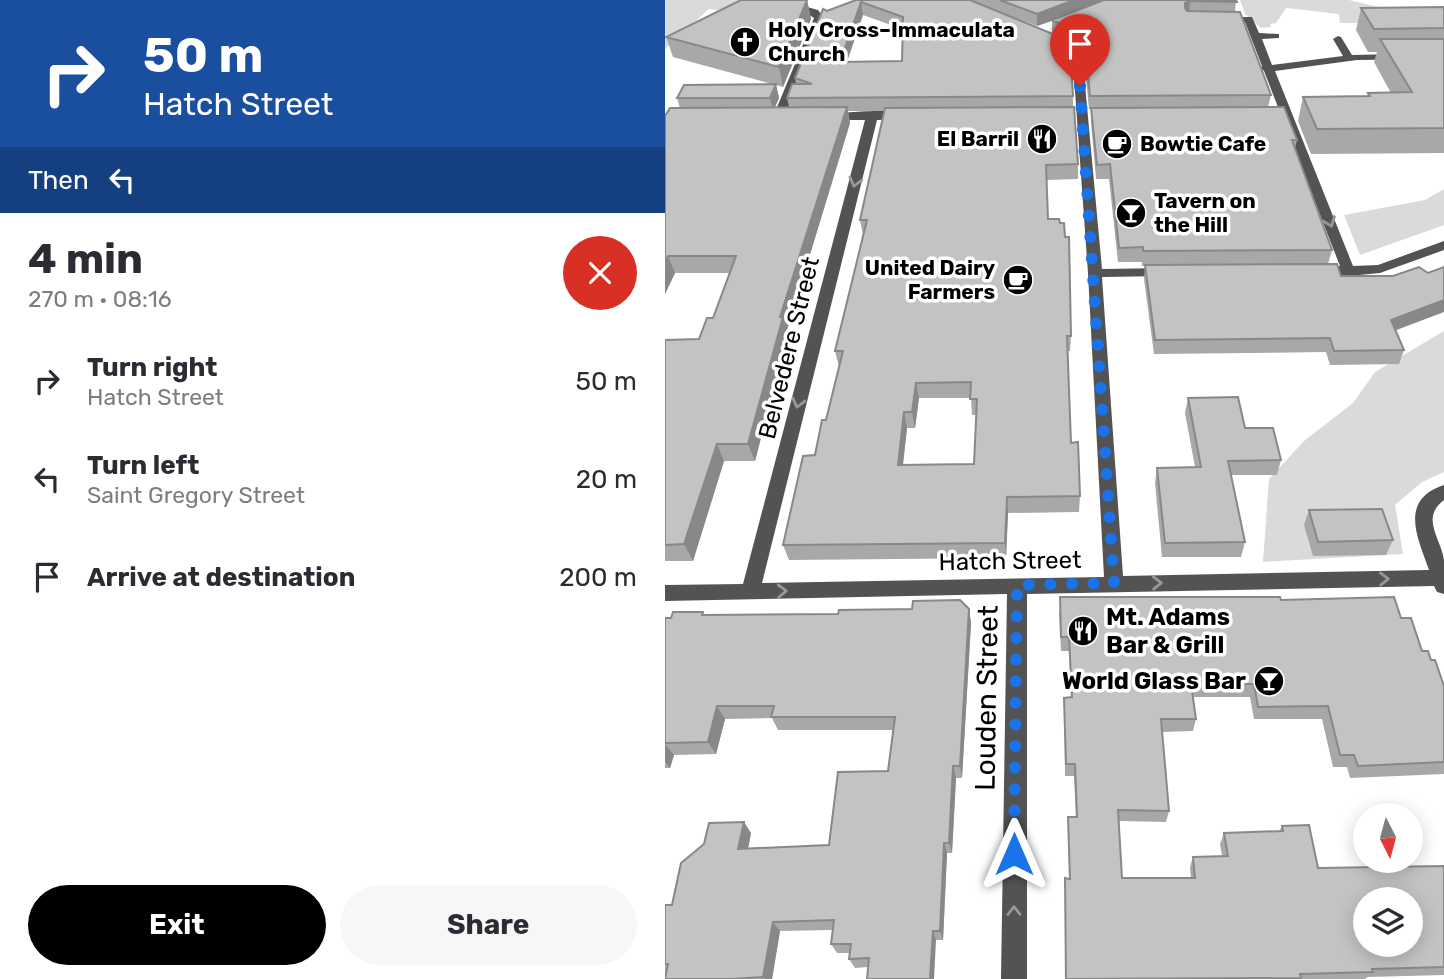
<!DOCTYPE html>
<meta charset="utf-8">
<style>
:root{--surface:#fff;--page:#f7f7f7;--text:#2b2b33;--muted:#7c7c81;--accent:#000}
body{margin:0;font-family:Rubik,sans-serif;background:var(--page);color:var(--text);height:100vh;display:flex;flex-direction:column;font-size:26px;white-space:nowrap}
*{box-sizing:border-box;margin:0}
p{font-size:23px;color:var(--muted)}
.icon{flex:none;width:38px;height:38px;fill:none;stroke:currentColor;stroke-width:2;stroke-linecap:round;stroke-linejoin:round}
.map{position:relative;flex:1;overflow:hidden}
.side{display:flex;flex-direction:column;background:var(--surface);width:665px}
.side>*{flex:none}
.banner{background:#1a4fa0;color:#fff;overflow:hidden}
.needle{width:46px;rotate:174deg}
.buttons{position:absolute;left:688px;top:803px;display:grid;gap:14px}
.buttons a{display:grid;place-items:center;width:70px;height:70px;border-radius:50%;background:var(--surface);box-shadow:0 4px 18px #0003;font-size:35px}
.pin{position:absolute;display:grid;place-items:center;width:60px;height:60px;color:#fff;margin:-72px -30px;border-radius:50% 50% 50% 0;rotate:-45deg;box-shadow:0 0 7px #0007}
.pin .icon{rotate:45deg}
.me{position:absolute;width:77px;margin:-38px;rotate:0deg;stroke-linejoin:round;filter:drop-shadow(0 0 5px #0008)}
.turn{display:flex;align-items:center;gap:24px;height:147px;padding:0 28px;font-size:32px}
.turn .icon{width:91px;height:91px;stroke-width:2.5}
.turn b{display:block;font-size:49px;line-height:60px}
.then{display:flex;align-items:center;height:66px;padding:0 28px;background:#0003;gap:14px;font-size:26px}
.round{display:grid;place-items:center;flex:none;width:74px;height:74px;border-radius:37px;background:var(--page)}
.headline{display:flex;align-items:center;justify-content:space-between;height:119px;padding:0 28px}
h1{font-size:42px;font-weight:700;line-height:52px}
.primary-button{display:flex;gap:14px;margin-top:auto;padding:14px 28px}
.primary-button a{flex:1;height:80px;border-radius:42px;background:var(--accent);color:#fff;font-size:28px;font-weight:700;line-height:80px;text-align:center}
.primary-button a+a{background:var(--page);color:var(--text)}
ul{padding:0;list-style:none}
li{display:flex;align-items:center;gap:21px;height:98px;padding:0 28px}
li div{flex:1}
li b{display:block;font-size:26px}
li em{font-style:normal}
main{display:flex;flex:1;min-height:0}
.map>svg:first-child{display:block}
</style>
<main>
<section class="side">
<div class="banner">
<div class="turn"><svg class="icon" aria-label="right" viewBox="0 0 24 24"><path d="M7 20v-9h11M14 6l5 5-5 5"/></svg><div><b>50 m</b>Hatch Street</div></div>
<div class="then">Then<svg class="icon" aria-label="left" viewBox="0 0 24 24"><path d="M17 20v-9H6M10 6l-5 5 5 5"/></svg></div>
</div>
<div class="headline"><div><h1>4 min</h1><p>270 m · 08:16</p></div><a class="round" style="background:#d93025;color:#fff"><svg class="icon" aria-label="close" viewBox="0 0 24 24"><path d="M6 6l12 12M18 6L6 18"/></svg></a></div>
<ul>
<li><svg class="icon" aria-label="right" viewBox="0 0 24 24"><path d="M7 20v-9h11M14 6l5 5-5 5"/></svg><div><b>Turn right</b><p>Hatch Street</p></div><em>50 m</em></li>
<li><svg class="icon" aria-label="left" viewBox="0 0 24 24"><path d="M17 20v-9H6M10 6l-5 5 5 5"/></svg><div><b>Turn left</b><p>Saint Gregory Street</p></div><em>20 m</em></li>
<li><svg class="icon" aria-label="arrive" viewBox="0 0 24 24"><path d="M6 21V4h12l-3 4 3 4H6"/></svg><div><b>Arrive at destination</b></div><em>200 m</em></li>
</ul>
<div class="primary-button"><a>Exit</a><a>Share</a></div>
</section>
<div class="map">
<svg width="779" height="979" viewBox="0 0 779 979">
<rect width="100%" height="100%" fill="#fff"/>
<!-- green -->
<path fill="#dadada" d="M0 0H103L60 11 44 9 0 49Z
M575 0H684L718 8 731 23H675L674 14 621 8 611 23 605 24 606 27 596 28 580 14Z
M779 189V225L695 255 679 215 760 200Z
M779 331V472L757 482 730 505 738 554 598 562 604 479 639 441 688 403 710 372Z"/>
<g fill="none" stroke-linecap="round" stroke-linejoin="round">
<!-- minor -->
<path fill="#535353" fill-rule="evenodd" d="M142 7 153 10 159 18 120 117 110 119 108 117 149 18 137 10Z
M552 17H587L594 33 614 34V38L597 39 607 65 678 56 668 39 673 36 676 37 687 55 779 53V59L692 60 610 71 688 266 713 265 779 241V250L715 273 684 276 645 274V268L675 266 599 71 596 68 597 66 580 22H555L552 21Z
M383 35 410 46 418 63 437 269 503 268 510 272 503 276 437 277 458 576 764 570C753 538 733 500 779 485V500C755 518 776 538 779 560 779 571 779 583 779 594L772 592 769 586 362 594V979H336L342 594 0 601V585L78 584 200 120H162L156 117 162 114C180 113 235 107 248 116L242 119 212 120 97 583 439 577 423 273 408 63 402 50 380 40V36Z"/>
</g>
<!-- wall -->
<path fill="#a8a8a8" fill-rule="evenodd" d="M142 0 146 19 118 87 111 85 114 98 110 107H124L122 98 131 84 130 78 162 11 191 0H571L570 12 606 95 603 107 632 140 630 148 667 250 663 264 731 330 739 350 734 364 665 365 661 352 489 354 479 279 480 266H477V262H453L444 179H431L426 122V109H424L419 57 411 44 387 33V21L372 26 326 9 408 96V107L413 164V179L382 180 383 219 406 336 405 351H403L406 443 415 496 414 512 343 513 341 558 124 560 118 545 161 420 174 367 170 351 198 235 195 220 219 111H183L185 123 122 330 123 334 90 461H59L28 561H0V340L34 339 48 318 64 273H10L0 294 15 108 12 98 107 84 8 57 1 37ZM198 15 237 29V61L182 62ZM254 398H306L307 415H311L309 464 238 465 242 428H250Z
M779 7V153L646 154 633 121 638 97 702 96 703 93H726L709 62 712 52H703L691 30 696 8Z
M523 398 580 428 616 460 612 475H566L580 542 576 557H497L490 483 492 468 530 467 520 413Z
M644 510 728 540 721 555 648 556 639 525Z
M616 600 736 618 757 651 766 660 779 686V774L685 778 682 767H668L657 719H589L585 697H528L531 719 528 731 497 732 504 811 501 822 453 821 457 878H526L525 867 528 857 557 856 555 844 559 833 614 831 617 826 653 868 779 866V975L703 977 700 979H400L404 879 403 817H411L409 776H400L399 698 406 697 404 651H396L394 611Z
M304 609 306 623 297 778H291L287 853H282L278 940H271L203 967 190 968 184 959 185 953H172L166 944 168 930 115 931 107 979H0V905H7L86 833 83 848 164 845 223 771 228 730H113L107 718 60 719 51 754 9 755 5 768H0V618L39 615 173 614Z"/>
<!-- shaded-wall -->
<path fill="#888" d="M142 0 146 19 118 87 114 67Z
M409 0H442L372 26V14Z
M525 1 524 13 519 15 520 3Z
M196 2 198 15 177 75 175 62Z
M111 84 114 98 108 111 105 98Z
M182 107 185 123 122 330 123 334 90 461 83 444 115 317Z
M3 256 10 273 0 294V263Z
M779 300V312L721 334 726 320Z
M251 383 254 398 250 428 247 412Z
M239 412 242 428 236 481 233 465Z
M52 444 59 461 28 561 19 544Z
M342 497 343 513 341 558 340 543Z
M304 609 306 623 297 778 295 766Z
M52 706 60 719 51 754 43 742Z
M0 744 9 755 5 768 0 762Z
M288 766 291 778 287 853 284 843Z
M79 822 86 833 81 859 73 849Z
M279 843 282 853 278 940 275 931Z
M108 922 115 931 107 979H101L98 977Z
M268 931 271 940 269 979H265Z"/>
<!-- building -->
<path fill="#c3c3c3" stroke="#888" stroke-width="2" fill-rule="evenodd" d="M76 0H142L114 67 1 37Z
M191 0H305L400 39 405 46 408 96 122 98 127 84H147L130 78 158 9 162 11ZM196 2 238 17 237 61 175 62Z
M335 0H409L372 14Z
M439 0H571L572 2 525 1 520 3V8L522 11 575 12 606 95 425 96 420 44 411 31 387 20Z
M779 7V28L709 29 696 8Z
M715 39H779V128L652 129 638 97 705 96 703 93 747 92Z
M111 84 105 98H12L19 85Z
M182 107 115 317H118L83 444H52L19 544 0 545V340L34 339 42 318H48L71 256H3L0 263V116L5 108Z
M409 107 413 164 381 165 383 219H394L395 223H399L400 237H404L406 336H402L406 443 413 442 415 496 342 497 340 543 118 545 138 456 150 455 157 420H161L178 351H170L202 220H195L220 108ZM306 382 305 399H312L309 464 233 465 239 412H247L251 383Z
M619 107 632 140H627L667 250 478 251V247L454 248 445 164 432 165 426 108Z
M672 264 676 276H728L754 267 763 273 779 267V300L726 320 739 350 669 351 665 338 490 340 480 265Z
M573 397 580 428H608L616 460 563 461 580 542 500 543 492 468 536 467 523 398Z
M717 509 728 540 653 542 644 510Z
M395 597H615L616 600 729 597 736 618H746L757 651H763L766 660H770L779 686V762L693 766 689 755H675L663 706 593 707 589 684H526L531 719H496L504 811 453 810 457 878H530L528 857 563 856 559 833 618 831 617 826 644 825 653 868 779 866V967L707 969 708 972 635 974 636 978 401 979 400 878 405 879 403 817H412L410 764H401L399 698 407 697 404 637H396ZM700 900H746V945H700Z
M295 600 304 609 295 766H288L284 843H279L275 931H268L265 979H202L204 958 184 959 186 944H166L169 920 108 922 98 977 67 979H0L3 964H0V905H7L16 863 39 844 44 823 79 822 73 849 164 845 173 772 223 771 230 717H106L109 706H52L43 742 0 743V618H6L8 612H38L37 615 173 614 174 610 247 609 248 601Z"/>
<!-- one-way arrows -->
<defs><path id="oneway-chevron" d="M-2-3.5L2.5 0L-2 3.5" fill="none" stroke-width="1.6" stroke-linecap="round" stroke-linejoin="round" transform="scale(1.75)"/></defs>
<g stroke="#989898">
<use href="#oneway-chevron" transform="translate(190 182) rotate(104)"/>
<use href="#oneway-chevron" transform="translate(665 222) rotate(69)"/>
<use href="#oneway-chevron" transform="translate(133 403) rotate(104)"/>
<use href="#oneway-chevron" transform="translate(719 579) rotate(-1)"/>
<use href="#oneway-chevron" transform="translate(492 583) rotate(-1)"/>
<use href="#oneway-chevron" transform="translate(117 591) rotate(-2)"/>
<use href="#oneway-chevron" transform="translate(349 911) rotate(-90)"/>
</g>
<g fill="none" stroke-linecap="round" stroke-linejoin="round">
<!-- route -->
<path stroke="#1a73e8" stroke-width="12" stroke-dasharray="0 21.6" d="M349 854 352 585 449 583 415 86"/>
</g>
<!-- icons -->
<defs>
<g id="church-disc" transform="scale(1.575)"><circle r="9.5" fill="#000" stroke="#fff"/><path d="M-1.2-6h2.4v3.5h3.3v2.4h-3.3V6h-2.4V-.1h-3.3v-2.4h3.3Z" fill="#fff"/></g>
<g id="restaurant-disc" transform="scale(1.575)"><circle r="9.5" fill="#000" stroke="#fff"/><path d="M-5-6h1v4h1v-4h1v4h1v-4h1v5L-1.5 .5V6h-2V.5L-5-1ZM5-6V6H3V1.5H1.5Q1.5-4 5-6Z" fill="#fff"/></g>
<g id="cafe-disc" transform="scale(1.575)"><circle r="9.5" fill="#000" stroke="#fff"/><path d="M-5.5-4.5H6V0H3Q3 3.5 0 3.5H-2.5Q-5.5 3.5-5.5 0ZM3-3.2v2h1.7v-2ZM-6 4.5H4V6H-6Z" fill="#fff"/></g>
<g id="bar-disc" transform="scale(1.575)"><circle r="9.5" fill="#000" stroke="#fff"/><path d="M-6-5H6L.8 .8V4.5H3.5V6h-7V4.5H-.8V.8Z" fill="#fff"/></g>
</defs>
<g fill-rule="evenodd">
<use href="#church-disc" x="80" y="42"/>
<use href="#restaurant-disc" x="377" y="139"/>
<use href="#cafe-disc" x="452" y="144"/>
<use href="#bar-disc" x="466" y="213"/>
<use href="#cafe-disc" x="353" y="280"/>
<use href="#restaurant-disc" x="418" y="631"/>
<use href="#bar-disc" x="604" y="681"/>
</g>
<g text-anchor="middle" stroke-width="7" stroke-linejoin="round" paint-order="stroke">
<!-- far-poi labels -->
<g font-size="21" font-weight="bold" fill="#000" stroke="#fff" text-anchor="start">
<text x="103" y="37">Holy Cross–Immaculata<tspan x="103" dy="24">Church</tspan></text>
<text x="354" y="146" text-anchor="end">El Barril</text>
<text x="475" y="151">Bowtie Cafe</text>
<text x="489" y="208">Tavern on<tspan x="489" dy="24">the Hill</tspan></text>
<text x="330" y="275" text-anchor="end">United Dairy<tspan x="330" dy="24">Farmers</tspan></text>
</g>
<!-- street labels -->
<g font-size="24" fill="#000" stroke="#fff">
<text transform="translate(124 348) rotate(-76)" y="8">Belvedere Street</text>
<text transform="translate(345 561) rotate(-1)" y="8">Hatch Street</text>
</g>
<!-- poi labels -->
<g font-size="24" font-weight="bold" fill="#000" stroke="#fff" text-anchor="start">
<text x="441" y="625">Mt. Adams<tspan x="441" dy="28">Bar &amp; Grill</tspan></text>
<text x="581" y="689" text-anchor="end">World Glass Bar</text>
</g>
<!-- near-street labels -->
<g font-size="28" fill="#000" stroke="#fff">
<text transform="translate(321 698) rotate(-89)" y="10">Louden Street</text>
</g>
</g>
</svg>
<div class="buttons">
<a><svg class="needle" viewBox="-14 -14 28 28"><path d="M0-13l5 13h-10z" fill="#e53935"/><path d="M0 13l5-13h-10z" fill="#7c7c81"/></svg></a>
<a><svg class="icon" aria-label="layers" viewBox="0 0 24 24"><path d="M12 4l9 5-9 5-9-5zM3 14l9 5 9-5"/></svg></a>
</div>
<div class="pin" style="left:415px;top:86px;background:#d93025"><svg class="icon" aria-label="arrive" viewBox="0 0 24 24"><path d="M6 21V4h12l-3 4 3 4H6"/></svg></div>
<svg class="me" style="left:349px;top:854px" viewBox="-20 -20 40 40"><path d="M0-17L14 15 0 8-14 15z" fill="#1a73e8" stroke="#fff" stroke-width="4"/></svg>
</div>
</main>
